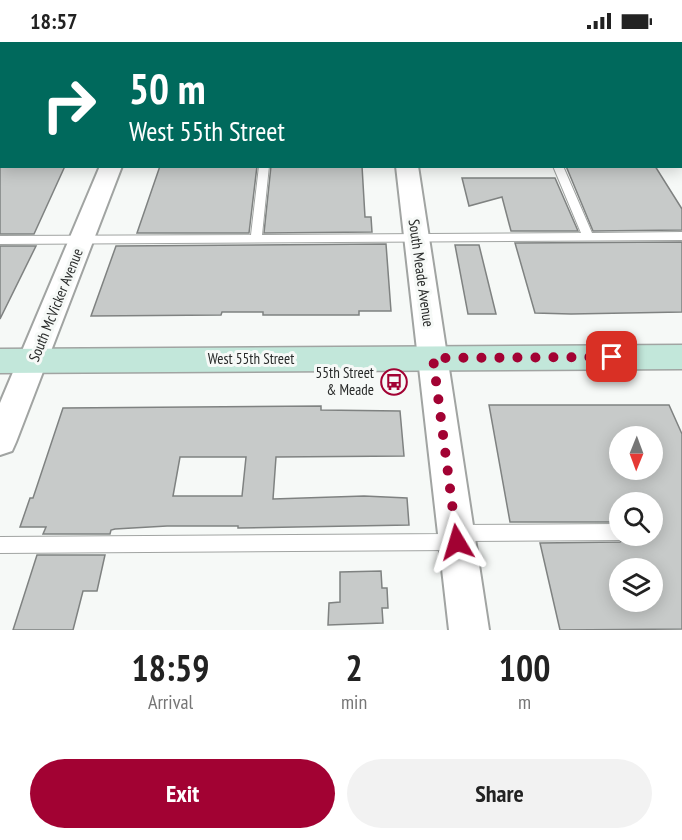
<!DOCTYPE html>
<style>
:root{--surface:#fff;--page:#f2f2f2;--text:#222;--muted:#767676;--accent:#a20233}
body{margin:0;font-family:"PT Sans Narrow",sans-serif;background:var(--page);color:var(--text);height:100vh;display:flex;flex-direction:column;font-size:22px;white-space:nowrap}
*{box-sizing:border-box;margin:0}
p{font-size:20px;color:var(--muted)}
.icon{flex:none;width:33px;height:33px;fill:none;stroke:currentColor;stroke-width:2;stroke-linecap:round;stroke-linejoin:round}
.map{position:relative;height:588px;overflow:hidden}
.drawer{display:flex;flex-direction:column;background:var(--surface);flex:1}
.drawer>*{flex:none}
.hud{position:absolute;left:0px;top:0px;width:682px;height:126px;box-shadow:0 3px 15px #0003;background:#00695c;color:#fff;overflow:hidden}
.needle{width:39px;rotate:181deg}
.buttons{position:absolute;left:609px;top:384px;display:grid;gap:12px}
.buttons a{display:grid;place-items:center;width:54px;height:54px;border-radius:50%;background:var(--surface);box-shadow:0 3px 15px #0003;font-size:30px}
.pin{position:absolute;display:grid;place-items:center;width:51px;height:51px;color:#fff;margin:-26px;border-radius:12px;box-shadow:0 3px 9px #0006}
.me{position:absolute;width:66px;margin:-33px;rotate:353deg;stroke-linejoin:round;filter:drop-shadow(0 0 4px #0008)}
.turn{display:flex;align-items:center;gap:21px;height:126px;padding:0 30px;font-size:27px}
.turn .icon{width:78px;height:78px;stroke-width:2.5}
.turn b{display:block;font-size:42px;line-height:51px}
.eta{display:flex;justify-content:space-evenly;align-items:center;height:102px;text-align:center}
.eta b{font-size:36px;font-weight:700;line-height:42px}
.cta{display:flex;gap:12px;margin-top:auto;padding:12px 30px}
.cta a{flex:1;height:69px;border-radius:36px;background:var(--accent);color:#fff;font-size:24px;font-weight:700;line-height:69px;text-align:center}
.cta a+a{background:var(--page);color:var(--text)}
.status{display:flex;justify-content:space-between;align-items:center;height:42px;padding:0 30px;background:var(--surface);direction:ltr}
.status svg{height:16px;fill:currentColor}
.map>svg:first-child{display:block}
</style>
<div class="status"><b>18:57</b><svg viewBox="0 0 49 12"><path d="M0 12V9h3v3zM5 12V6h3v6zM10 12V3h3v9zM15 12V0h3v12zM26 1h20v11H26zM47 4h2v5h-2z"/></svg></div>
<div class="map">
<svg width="682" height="588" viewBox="0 0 682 588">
<rect width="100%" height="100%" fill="#f6f9f7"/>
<!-- building -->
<path fill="#c7cac9" stroke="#7f8281" stroke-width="1.5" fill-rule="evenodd" d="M0 124H65L34 192H0Z
M160 124H257L249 191H137Z
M271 124H362L365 175H371L372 190 264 191Z
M566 124H655L682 167V188L593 189Z
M462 136H555L578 189H511L502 155 469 164Z
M682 200V270L571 272 535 271 515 201Z
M386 202 391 269H359V273H263V270H222L221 273 91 274 116 204Z
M455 203H479L496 272H468Z
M0 204H36L0 277Z
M489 363H669L682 392V587L560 588 540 501 620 500 629 494H652V460H620V480H510ZM620 394H652V428H620ZM620 526H652V560H620Z
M321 364V368L400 369 404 414 276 415 273 457 364 454 407 456 409 483 238 486V484H167L115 487 111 488 110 492H43L46 485H20L30 456H33L63 366ZM180 415H246L242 454H173Z
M37 513H105L97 549H83L73 588H13Z
M381 529 382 546H387L388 566H382L383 581 328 583 329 561 340 560V530Z"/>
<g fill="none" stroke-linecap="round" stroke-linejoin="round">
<!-- service casing -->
<g stroke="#a1a4a2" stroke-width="2">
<path id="service" d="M46 0H54L45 2Z
M274 0H282L273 2Z
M501 0H509V2H501Z
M2 69V77L0 78V70Z
M259 124H269L262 193 581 191 553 124H563L592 191 682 190V198L0 202V194L251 193Z
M620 482V494H627L620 498 463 499 461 506 455 508 0 511V495L449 492 451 486 457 483Z"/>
</g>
<!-- minor casing -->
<g stroke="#a1a4a2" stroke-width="4">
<path id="minor" d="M153 0H169V2H153Z
M383 0H399V2H383Z
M610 0H626L627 2H610Z
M681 85H682V99H681Z
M100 124H122L16 400 12 409 0 413V361Z
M396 124H418L489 588H449Z"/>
</g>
<!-- secondary casing -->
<g stroke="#a1a4a2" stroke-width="3">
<path id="secondary" d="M682 303V327L0 331V307Z"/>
</g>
<!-- service -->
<use href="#service" fill="#fff" fill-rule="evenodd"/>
<!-- minor -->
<use href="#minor" fill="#fff" fill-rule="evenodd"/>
<!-- secondary -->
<use href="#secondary" fill="#c2e7da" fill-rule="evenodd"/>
</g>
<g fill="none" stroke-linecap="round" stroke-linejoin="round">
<!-- route -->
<path stroke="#a20233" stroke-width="10" stroke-dasharray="0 18" d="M457 500 433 316 612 315"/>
</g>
<!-- icons -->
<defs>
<g id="bus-ring" transform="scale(1.35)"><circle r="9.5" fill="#f6f9f7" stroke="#a20233" stroke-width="1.5"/><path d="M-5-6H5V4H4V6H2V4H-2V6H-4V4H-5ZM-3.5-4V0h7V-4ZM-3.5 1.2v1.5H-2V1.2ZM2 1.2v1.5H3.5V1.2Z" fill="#a20233"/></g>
</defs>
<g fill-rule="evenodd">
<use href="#bus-ring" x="394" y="340"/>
</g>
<g text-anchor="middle" stroke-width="6" stroke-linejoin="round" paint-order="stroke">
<!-- street labels -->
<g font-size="15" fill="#292b2a" stroke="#f6f9f7">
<text transform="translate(421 231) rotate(82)" y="5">South Meade Avenue</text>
<text transform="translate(56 263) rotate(-68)" y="5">South McVicker Avenue</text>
<text x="251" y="322">West 55th Street</text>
</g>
<!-- poi labels -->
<g font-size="15" fill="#292b2a" stroke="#f6f9f7" text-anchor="end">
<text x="374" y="336">55th Street<tspan x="374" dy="17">&amp; Meade</tspan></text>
</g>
</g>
</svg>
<div class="buttons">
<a><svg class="needle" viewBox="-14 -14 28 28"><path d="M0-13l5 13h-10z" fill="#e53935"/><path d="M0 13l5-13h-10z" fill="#767676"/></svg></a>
<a><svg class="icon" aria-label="search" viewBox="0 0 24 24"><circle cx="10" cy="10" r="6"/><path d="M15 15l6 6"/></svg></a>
<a><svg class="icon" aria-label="layers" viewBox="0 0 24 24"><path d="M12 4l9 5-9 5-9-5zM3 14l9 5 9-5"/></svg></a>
</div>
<div class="pin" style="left:612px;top:315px;background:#d93025"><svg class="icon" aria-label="arrive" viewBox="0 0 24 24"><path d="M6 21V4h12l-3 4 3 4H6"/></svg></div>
<svg class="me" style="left:457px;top:500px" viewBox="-20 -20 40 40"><path d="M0-17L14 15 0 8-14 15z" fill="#a20233" stroke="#fff" stroke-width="4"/></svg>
<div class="hud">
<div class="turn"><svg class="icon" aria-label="right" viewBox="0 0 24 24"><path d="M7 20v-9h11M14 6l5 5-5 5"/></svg><div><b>50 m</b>West 55th Street</div></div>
</div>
</div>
<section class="drawer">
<div class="eta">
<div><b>18:59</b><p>Arrival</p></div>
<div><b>2</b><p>min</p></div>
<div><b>100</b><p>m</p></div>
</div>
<div class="cta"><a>Exit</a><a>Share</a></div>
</section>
